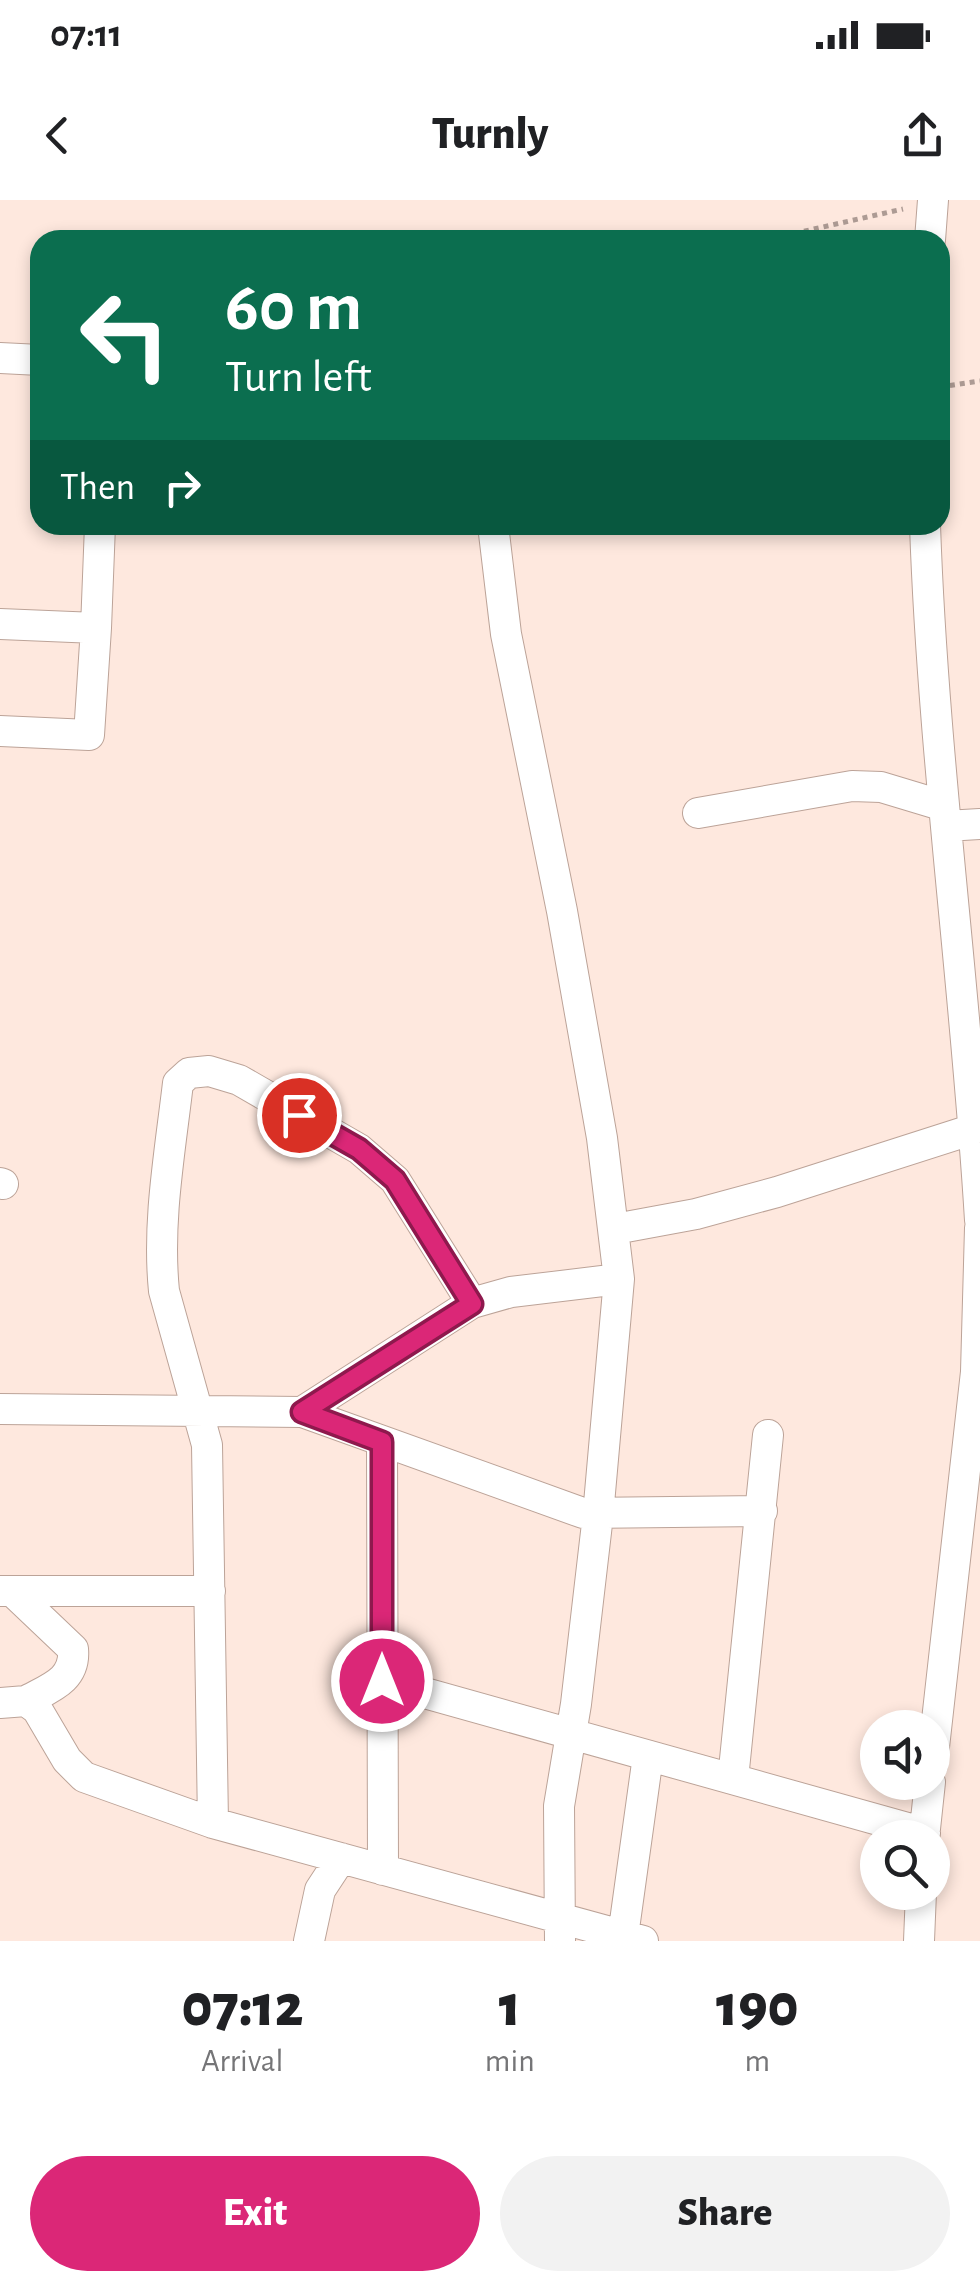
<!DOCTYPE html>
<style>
:root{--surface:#fff;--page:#f2f2f2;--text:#202124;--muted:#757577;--accent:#db2777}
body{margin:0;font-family:"Alegreya Sans",sans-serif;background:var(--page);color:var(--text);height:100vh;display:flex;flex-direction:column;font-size:38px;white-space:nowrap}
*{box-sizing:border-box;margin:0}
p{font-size:32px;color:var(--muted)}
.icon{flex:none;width:55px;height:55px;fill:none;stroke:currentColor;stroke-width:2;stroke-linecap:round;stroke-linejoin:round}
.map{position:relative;height:1741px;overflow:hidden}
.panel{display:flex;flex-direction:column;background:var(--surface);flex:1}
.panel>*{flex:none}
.banner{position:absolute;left:30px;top:30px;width:920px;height:305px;border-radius:30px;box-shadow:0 5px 15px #0003;background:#0b6e4f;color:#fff;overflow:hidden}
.buttons{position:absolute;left:860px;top:1510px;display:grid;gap:20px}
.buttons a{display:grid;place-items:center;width:90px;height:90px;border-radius:50%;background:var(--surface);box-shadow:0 5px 15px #0003;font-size:50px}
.pin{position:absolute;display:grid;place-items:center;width:85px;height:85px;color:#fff;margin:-42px;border:5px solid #fff;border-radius:50%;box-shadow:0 2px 10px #0007}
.me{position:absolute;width:110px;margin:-55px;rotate:0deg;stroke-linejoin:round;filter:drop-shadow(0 0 8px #0008)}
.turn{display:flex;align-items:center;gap:35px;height:210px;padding:0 30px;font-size:45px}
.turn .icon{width:130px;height:130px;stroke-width:2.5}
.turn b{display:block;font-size:70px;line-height:85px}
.then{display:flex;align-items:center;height:95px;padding:0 30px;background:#0003;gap:20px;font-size:38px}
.eta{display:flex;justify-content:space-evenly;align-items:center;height:170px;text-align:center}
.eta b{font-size:60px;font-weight:800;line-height:70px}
.action{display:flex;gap:20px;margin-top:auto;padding:20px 30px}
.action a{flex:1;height:115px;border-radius:60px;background:var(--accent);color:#fff;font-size:40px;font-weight:800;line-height:115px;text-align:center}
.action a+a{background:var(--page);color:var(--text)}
.status{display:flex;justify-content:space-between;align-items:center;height:70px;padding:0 50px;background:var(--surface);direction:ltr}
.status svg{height:28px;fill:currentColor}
header{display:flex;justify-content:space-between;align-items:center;height:130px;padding:0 30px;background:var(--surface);font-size:45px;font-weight:800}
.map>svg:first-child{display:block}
</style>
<div class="status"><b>07:11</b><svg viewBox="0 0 49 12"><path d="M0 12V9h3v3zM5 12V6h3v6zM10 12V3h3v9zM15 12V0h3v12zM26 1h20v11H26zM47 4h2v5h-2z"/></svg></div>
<header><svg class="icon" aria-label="back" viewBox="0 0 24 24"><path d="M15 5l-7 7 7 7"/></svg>Turnly<svg class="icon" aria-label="share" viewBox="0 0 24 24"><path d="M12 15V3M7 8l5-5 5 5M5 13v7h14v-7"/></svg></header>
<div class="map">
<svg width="980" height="1741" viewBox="0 0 980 1741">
<rect width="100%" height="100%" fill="#fee8de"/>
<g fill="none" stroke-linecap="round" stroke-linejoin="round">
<!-- minor casing -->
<g stroke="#bca398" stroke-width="32">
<path id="minor" d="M930 40 933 0
M0 158 40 160
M493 325 506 434 562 711 602 938 619 1079 598 1315 576 1504 559 1606 560 1741
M925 325C933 557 966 788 980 1020
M0 424 96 428 89 535 0 531
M96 428 100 325
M698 613 852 586 881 587 944 606
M946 626 980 624
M0 983 3 984
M615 1029 696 1014 777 992 980 927
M0 1209 302 1212 583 1313 762 1311
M302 1212 472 1103 511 1092 619 1079
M382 1242 383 1670
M0 1391H210
M12 1391 73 1449C76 1480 50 1488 26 1501
M382 1481 925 1633
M0 1503 26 1501 37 1509 67 1560 84 1577 213 1623 643 1741
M932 1565 976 1172 980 1028
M733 1579 768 1235
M213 1623 207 1245 164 1091C157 1022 170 952 178 883L189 873 209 871 239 880 359 949 395 980 472 1103
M924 1638 930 1582
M623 1736 648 1556
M309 1741 320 1690 341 1658
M919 1741 921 1692"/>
</g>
<!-- path -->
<path stroke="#ad9b94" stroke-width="5" stroke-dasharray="5 5" stroke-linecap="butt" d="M765 40 903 9
M940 187 980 181"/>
<!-- minor -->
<use href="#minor" stroke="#fff" stroke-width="30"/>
</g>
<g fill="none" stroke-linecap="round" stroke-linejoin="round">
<!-- route casing -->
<g stroke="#8e194d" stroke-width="25">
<path id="route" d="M299 915 359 949 395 980 472 1104 302 1212 382 1242V1481"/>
</g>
<!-- route -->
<use href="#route" stroke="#db2777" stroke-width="18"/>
</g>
</svg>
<div class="buttons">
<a><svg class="icon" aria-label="sound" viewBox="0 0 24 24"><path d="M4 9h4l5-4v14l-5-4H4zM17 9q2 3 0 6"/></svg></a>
<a><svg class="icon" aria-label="search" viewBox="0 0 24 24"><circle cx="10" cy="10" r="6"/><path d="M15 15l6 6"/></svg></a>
</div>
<div class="pin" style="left:299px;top:915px;background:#d93025"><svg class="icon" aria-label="arrive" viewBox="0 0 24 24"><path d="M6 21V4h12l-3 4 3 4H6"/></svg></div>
<svg class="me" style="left:382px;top:1481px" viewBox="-20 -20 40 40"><circle r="17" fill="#db2777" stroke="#fff" stroke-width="3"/><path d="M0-11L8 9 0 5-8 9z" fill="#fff"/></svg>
<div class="banner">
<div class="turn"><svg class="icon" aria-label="left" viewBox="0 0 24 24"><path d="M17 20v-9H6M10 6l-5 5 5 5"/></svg><div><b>60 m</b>Turn left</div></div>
<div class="then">Then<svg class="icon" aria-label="right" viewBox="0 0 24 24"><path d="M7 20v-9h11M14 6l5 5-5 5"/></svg></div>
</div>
</div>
<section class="panel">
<div class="eta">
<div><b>07:12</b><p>Arrival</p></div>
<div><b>1</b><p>min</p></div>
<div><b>190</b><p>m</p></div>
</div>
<div class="action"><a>Exit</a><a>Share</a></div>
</section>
